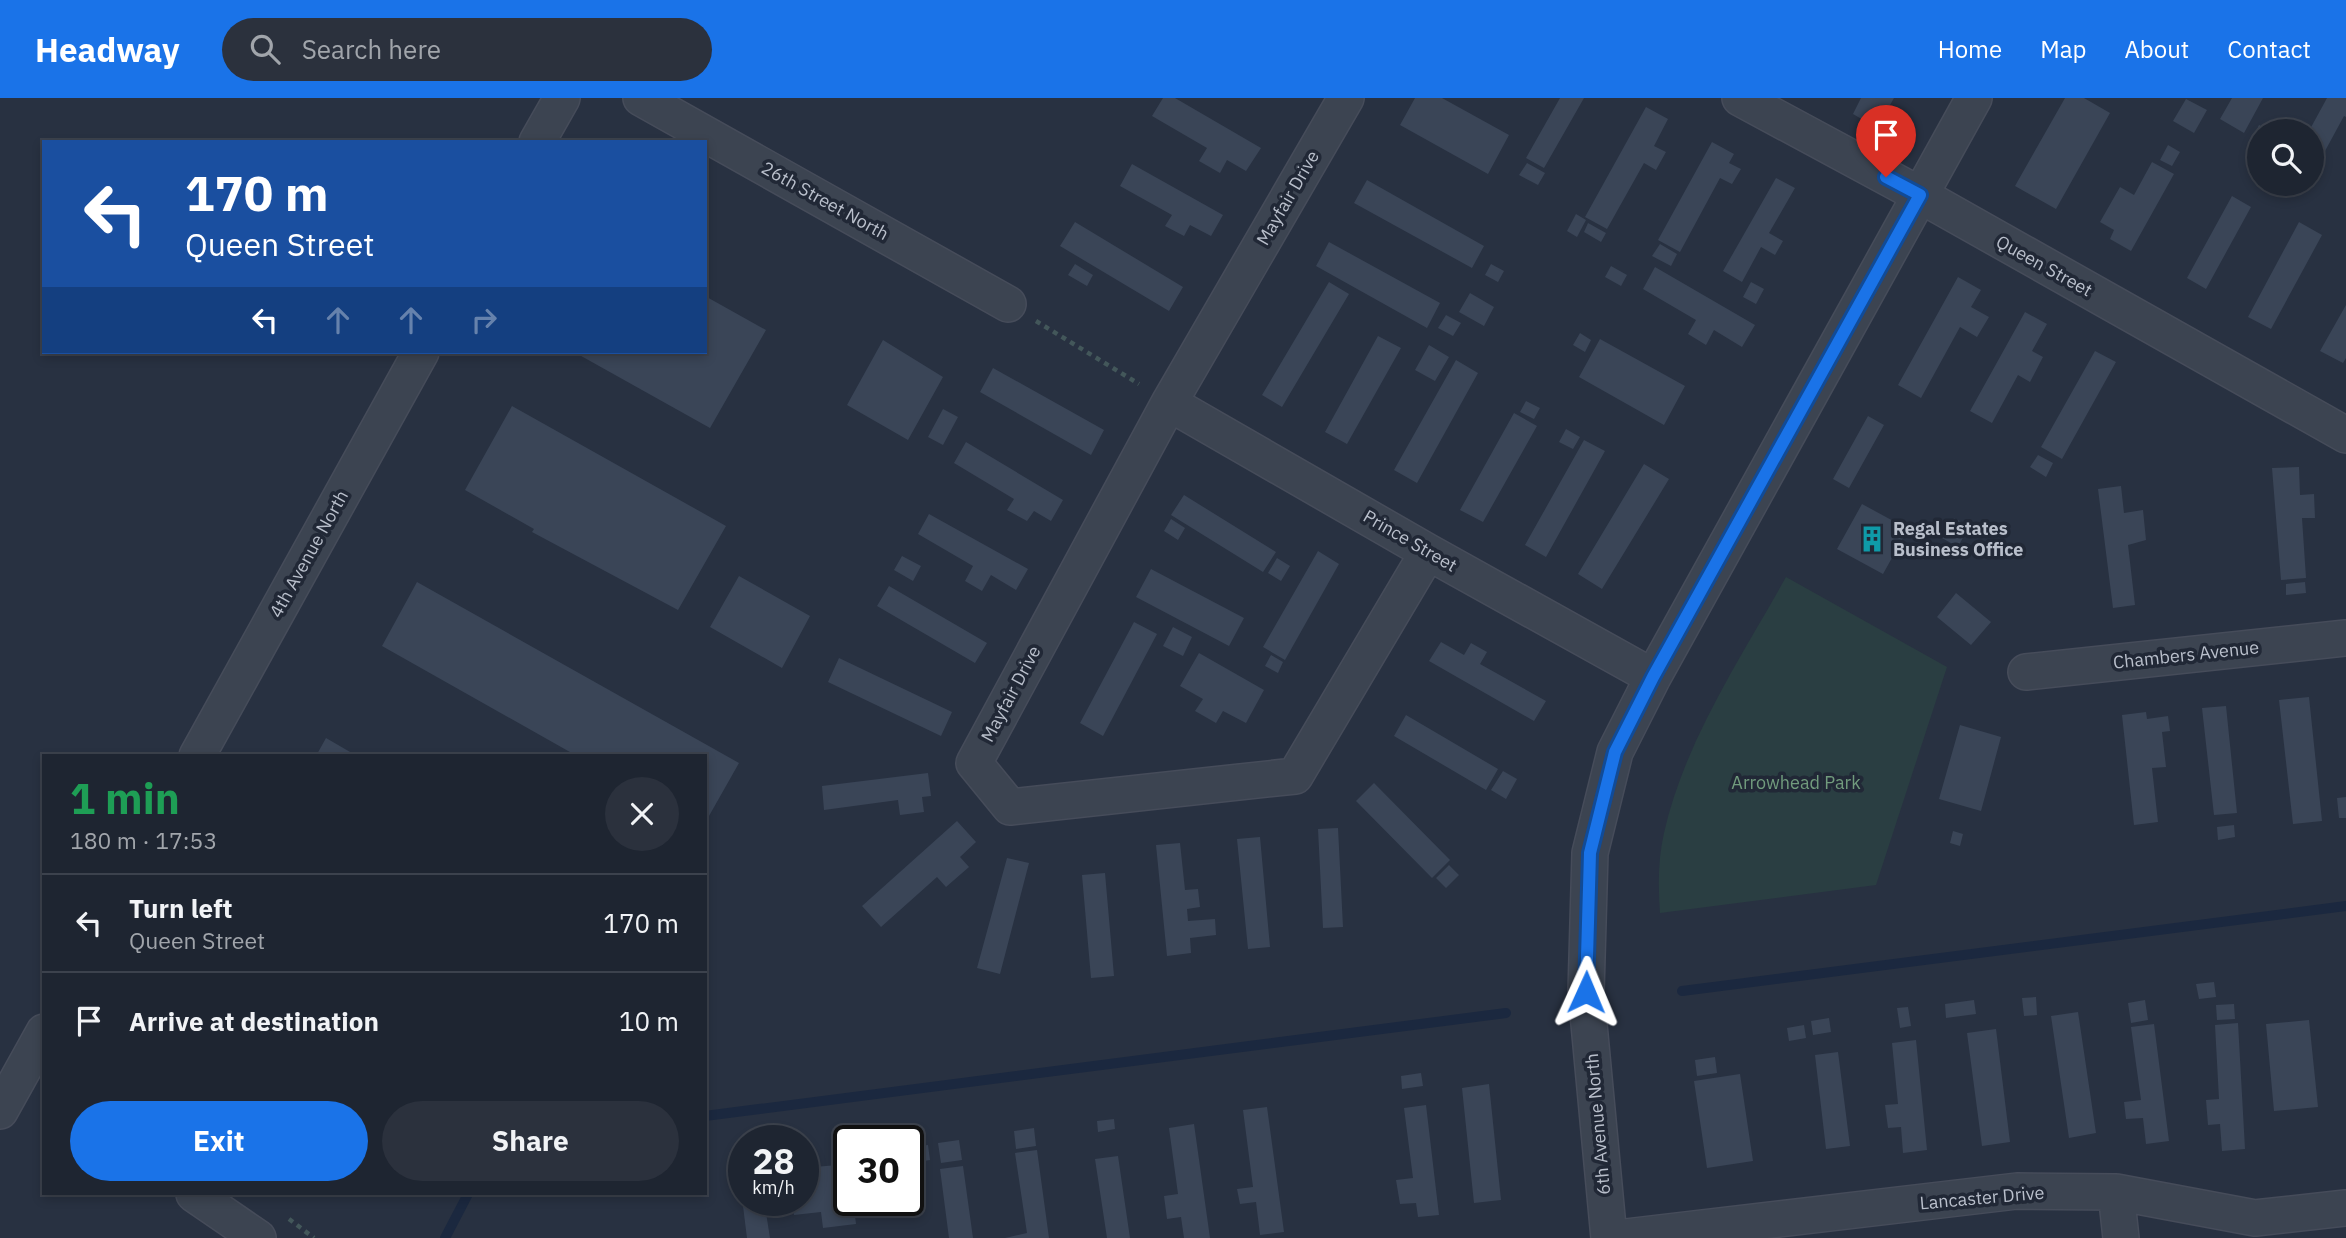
<!DOCTYPE html>
<meta charset="utf-8">
<style>
:root{--surface:#1e2531;--page:#2b313d;--text:#f1f3f6;--muted:#a1a5ab;--line:#3c424d;--accent:#1a73e8}
body{margin:0;font-family:"IBM Plex Sans",sans-serif;background:var(--page);color:var(--text);height:100vh;display:flex;flex-direction:column;font-size:26px;white-space:nowrap}
*{box-sizing:border-box;margin:0}
p{font-size:23px;color:var(--muted)}
.icon{flex:none;width:38px;height:38px;fill:none;stroke:currentColor;stroke-width:2;stroke-linecap:round;stroke-linejoin:round}
.map{position:relative;flex:1;overflow:hidden}
.side{position:absolute;left:42px;top:656px;width:665px;height:441px;display:flex;flex-direction:column;background:var(--surface);border-radius:0px;box-shadow:0 4px 10px #0003,0 0 0 2px var(--line)}
.side>*{flex:none}
.banner{position:absolute;left:42px;top:42px;width:665px;height:214px;border-radius:0px;box-shadow:0 4px 10px #0003,0 0 0 2px var(--line);background:#1a4fa0;color:#fff;overflow:hidden}
.tools{position:absolute;left:2247px;top:21px;display:grid;gap:14px}
.tools a{display:grid;place-items:center;width:77px;height:77px;border-radius:50%;background:var(--surface);box-shadow:0 4px 10px #0003,0 0 0 2px var(--line);font-size:35px}
.speed{position:absolute;left:728px;top:1027px;display:flex;gap:14px;font-size:35px;font-weight:700;text-align:center}
.speed>*{display:grid;place-content:center;width:91px;height:91px;border-radius:50%;background:var(--surface);box-shadow:0 4px 10px #0003,0 0 0 2px var(--line);line-height:1}
.speed small{font-size:18px;font-weight:400}
.speed .limit{border:4px solid #111;border-radius:10px;background:#fff;color:#111}
.pin{position:absolute;display:grid;place-items:center;width:60px;height:60px;color:#fff;margin:-72px -30px;border-radius:50% 50% 50% 0;rotate:-45deg;box-shadow:0 0 7px #0007}
.pin .icon{rotate:45deg}
.me{position:absolute;width:77px;margin:-38px;rotate:1deg;stroke-linejoin:round;filter:drop-shadow(0 0 5px #0008)}
.turn{display:flex;align-items:center;gap:24px;height:147px;padding:0 28px;font-size:32px}
.turn .icon{width:91px;height:91px;stroke-width:2.5}
.turn b{display:block;font-size:49px;line-height:60px}
.lanes{display:flex;align-items:center;height:66px;padding:0 28px;background:#0003;justify-content:center;gap:35px;direction:ltr}
.lanes .off{opacity:.35}
.round{display:grid;place-items:center;flex:none;width:74px;height:74px;border-radius:37px;background:var(--page)}
.overview{display:flex;align-items:center;justify-content:space-between;height:119px;padding:0 28px}
h1{font-size:42px;font-weight:700;line-height:52px;color:#1e9e55}
.button{display:flex;gap:14px;margin-top:auto;padding:14px 28px}
.button a{flex:1;height:80px;border-radius:42px;background:var(--accent);color:#fff;font-size:28px;font-weight:700;line-height:80px;text-align:center}
.button a+a{background:var(--page);color:var(--text)}
ul{padding:0;list-style:none}
li{display:flex;align-items:center;gap:21px;height:98px;padding:0 28px;border-top:2px solid var(--line)}
li div{flex:1}
li b{display:block;font-size:26px}
li em{font-style:normal}
header{display:flex;align-items:center;gap:42px;box-sizing:border-box;height:98px;padding:0 35px;background:var(--accent);color:#fff}
header strong{font-size:33px}
nav{display:flex;gap:38px;margin-inline-start:auto;font-size:24px}
.search{width:490px;height:63px;background:var(--page);display:flex;align-items:center;gap:18px;box-sizing:border-box;padding:0 24px;border-radius:38px;color:var(--muted);font-size:26px}
.map>svg:first-child{display:block}
</style>
<header>
<strong>Headway</strong>
<div class="search"><svg class="icon" aria-label="search" viewBox="0 0 24 24"><circle cx="10" cy="10" r="6"/><path d="M15 15l6 6"/></svg>Search here</div>
<nav><a>Home</a><a>Map</a><a>About</a><a>Contact</a></nav>
</header>
<div class="map">
<svg width="2346" height="1140" viewBox="0 0 2346 1140">
<rect width="100%" height="100%" fill="#283141"/>
<!-- green -->
<path fill="#2a3e42" d="M1786 479 1947 569 1876 787 1660 815C1658 788 1658 761 1664 735 1685 642 1741 560 1786 479Z"/>
<g fill="none" stroke-linecap="round" stroke-linejoin="round">
<!-- stream -->
<path stroke="#1b283f" stroke-width="10" d="M1682 893 2346 808
M705 1018 1506 915
M445 1140 468 1096"/>
</g>
<!-- building -->
<path fill="#3a4557" d="M1163 0H1175L1261 50 1246 73 1227 62 1220 75 1199 63 1207 50 1152 18Z
M1415 0H1442L1509 37 1488 76 1400 27Z
M1560 0H1584L1544 70 1526 60Z
M1861 0H1894L1877 30 1853 16Z
M2065 0H2084L2110 15 2056 111 2015 88Z
M2232 0H2263L2244 35 2220 21Z
M2327 0H2346V19L2344 18 2312 77V33H2309Z
M2186 1 2207 12 2194 35 2173 23Z
M1646 9 1668 21 1654 48 1666 54 1656 72 1644 65 1607 131 1585 119Z
M2259 27 2271 33H2259V51L2250 46Z
M1712 44 1734 56 1729 65 1741 71 1732 86 1720 80 1680 154 1658 142Z
M2168 47 2180 54 2172 68 2160 62Z
M2152 64 2174 76 2131 153 2110 141 2114 132 2100 124 2120 89 2134 97Z
M1527 65 1545 75 1538 87 1519 77Z
M1132 66 1223 117 1211 138 1190 127 1184 138 1165 128 1172 117 1120 88Z
M1776 80 1795 90 1769 135 1783 143 1775 157 1761 149 1742 184 1723 173Z
M1367 82 1484 148 1472 170 1354 105Z
M2282 86H2306L2301 96Z
M2232 98 2251 109 2206 191 2187 180Z
M1576 116 1586 122 1577 139 1567 133Z
M1075 124 1183 189 1169 213 1060 148Z
M2299 124 2322 137 2271 231 2248 219Z
M1588 125 1606 135 1601 144 1584 134Z
M1329 144 1440 205 1427 230 1316 168Z
M1660 146 1677 156 1671 168 1652 158Z
M1075 166 1093 177 1087 188 1068 177Z
M1491 166 1504 173 1498 184 1485 177Z
M1611 168 1627 177 1621 188 1605 179Z
M1655 169 1755 227 1742 249 1714 232 1706 247 1688 236 1696 222 1643 191Z
M1958 179 1981 192 1971 209 1989 219 1977 239 1960 229 1921 300 1898 287Z
M1329 184 1349 196 1282 309 1262 297Z
M1751 184 1764 191 1756 206 1743 199Z
M1470 195 1494 209 1484 228 1459 214Z
M705 198 766 232 710 330 574 254H705Z
M2346 207V260L2343 265 2320 253Z
M2025 214 2047 226 2032 253 2043 259 2030 284 2018 277 1992 325 1970 313Z
M1446 217 1461 225 1453 238 1438 230Z
M1580 235 1591 242 1585 254 1573 247Z
M1378 238 1401 250 1347 346 1325 334Z
M1600 241 1685 288 1664 327 1579 279Z
M883 242 943 279 908 342 847 307Z
M1429 247 1449 259 1435 283 1415 272Z
M2095 253 2116 264 2062 361 2041 349Z
M1456 262 1478 275 1417 385 1394 372Z
M993 270 1104 332 1091 357 980 294Z
M1526 303 1540 310 1534 321 1520 314Z
M512 308 726 428 678 512 532 434 534 431 465 392Z
M943 311 958 319 943 347 928 339Z
M1514 315 1537 328 1483 424 1460 412Z
M1868 318 1884 327 1849 390 1833 381Z
M1566 331 1580 339 1573 351 1559 344Z
M1584 342 1605 353 1546 459 1525 447Z
M966 344 1063 402 1051 423 1034 413 1027 423 1007 412 1014 401 954 365Z
M2038 357 2053 365 2046 379 2030 369Z
M1644 366 1669 381 1602 491 1578 476Z
M2299 369 2300 397 2314 396 2315 420H2302L2306 480 2281 482 2272 370Z
M2121 388 2124 415 2143 412 2146 442 2128 447 2135 507 2113 510 2098 391Z
M1184 397 1276 454 1263 474 1171 417Z
M1862 406 1908 431 1883 476 1837 451Z
M929 416 1028 471 1016 492 991 477 982 493 965 483 973 468 918 436Z
M1954 420 1969 428 1958 449 1942 440Z
M1171 421 1185 430 1178 442 1164 433Z
M1318 453 1339 466 1285 562 1263 549Z
M902 458 921 468 913 483 894 472Z
M1277 460 1290 468 1281 483 1268 475Z
M1151 471 1244 520 1229 548 1136 499Z
M739 478 810 518 782 570 710 529Z
M417 484 739 665 705 725V658H577L382 548Z
M2305 484 2306 495 2286 497V486Z
M889 488 987 545 975 565 877 508Z
M1956 495 1991 524 1971 547 1937 519Z
M1134 524 1157 536 1103 638 1080 625Z
M1173 529 1192 539 1183 558 1163 548Z
M1441 544 1464 557 1471 545 1487 554 1480 566 1546 603 1534 623 1429 563Z
M1199 555 1264 592 1246 625 1223 613 1216 625 1195 613 1203 601 1180 588Z
M1271 557 1283 564 1278 575 1265 568Z
M839 560 952 614 941 638 828 584Z
M2309 599 2322 723 2293 726 2279 602Z
M2226 608 2237 715 2214 717 2202 610Z
M2146 614 2147 621 2168 618 2170 633 2162 634 2166 669 2152 670 2158 724 2134 727 2122 617Z
M1406 617 1498 671 1486 692 1394 638Z
M1960 627 2001 639 1981 713 1939 701Z
M326 640 357 658H316Z
M1503 673 1517 681 1506 701 1491 692Z
M928 675 931 698 922 699 924 714 900 717 898 702 824 712 822 688Z
M1374 685 1450 762 1432 780 1356 703Z
M2346 699V720H2339L2337 700Z
M957 723 976 744 960 759 969 769 946 789 937 779 881 829 862 808Z
M2234 727 2235 739 2218 742 2217 729Z
M1338 730 1343 829 1323 830 1318 731Z
M1953 733 1963 736 1960 748 1950 745Z
M1260 739 1270 849 1248 851 1237 741Z
M1180 745 1185 792 1198 791 1200 809 1187 811 1188 823 1215 821 1216 837 1190 840 1191 855 1167 858 1156 747Z
M1007 760 1029 765 1000 876 977 870Z
M1449 767 1459 777 1446 790 1436 780Z
M1105 775 1114 878 1091 880 1082 777Z
M2214 884 2216 899 2199 901 2196 886Z
M2036 899 2037 917 2024 918 2022 900Z
M1974 902 1976 916 1946 920 1945 906Z
M2145 902 2148 922 2131 925 2128 905Z
M2234 906 2235 921 2217 922 2216 907Z
M1908 909 1911 928 1900 930 1897 910Z
M2078 914 2096 1035 2069 1040 2051 918Z
M1829 920 1831 934 1813 937 1811 923Z
M2309 922 2318 1009 2274 1013 2266 926Z
M2238 925 2245 1051 2222 1053 2220 1026 2208 1027 2206 1002 2219 1001 2215 927Z
M2154 926 2169 1043 2146 1046 2143 1020 2126 1021 2124 1004 2141 1002 2131 929Z
M1804 927 1806 940 1789 943 1787 930Z
M1996 931 2010 1044 1982 1048 1967 935Z
M1916 942 1927 1052 1903 1055 1901 1029 1888 1030 1885 1007 1898 1006 1892 945Z
M1838 954 1850 1048 1826 1051 1815 957Z
M1715 959 1717 975 1697 978 1695 962Z
M1421 975 1423 988 1402 991 1401 978Z
M1740 976 1753 1063 1707 1070 1694 983Z
M1489 986 1501 1102 1474 1105 1462 990Z
M1426 1007 1439 1117 1418 1119 1416 1105 1400 1106 1396 1082 1413 1080 1404 1010Z
M1267 1009 1284 1134 1260 1137 1256 1104 1240 1106 1237 1091 1253 1089 1243 1012Z
M1114 1021 1115 1031 1098 1034 1097 1023Z
M1194 1026 1210 1140H1184L1181 1119 1167 1121 1164 1098 1178 1096 1169 1030Z
M1034 1030 1036 1048 1016 1051 1014 1033Z
M959 1042 962 1062 941 1065 938 1045Z
M928 1047 930 1062 911 1065 909 1049Z
M1037 1052 1049 1140H1005L1027 1135 1015 1055Z
M1118 1058 1130 1140H1107L1095 1061Z
M849 1066V1102H853L856 1126 823 1130 821 1114 794 1117 792 1102H803V1070Z
M963 1068 973 1140H949L940 1071Z
M741 1092H744V1102H764L770 1140H747Z"/>
<g fill="none" stroke-linecap="round" stroke-linejoin="round">
<!-- street casing -->
<g stroke="#464c5a" stroke-width="38">
<path id="street" d="M641 0 1008 206
M1346 0 1169 305 974 665 1010 709 1295 678 1428 454
M1740 0 1920 97 2346 337
M537 44 562 0
M1169 305 1428 454 1653 579
M2026 574 2346 540
M197 658 421 254
M0 1013 44 934
M2116 1094 2121 1140
M194 1096 258 1140
M1609 1140 1586 894 1590 755 1615 654 1653 579 1974 0
M1617 1140 2017 1093 2116 1094 2255 1120 2346 1110"/>
</g>
<!-- path -->
<path stroke="#43575a" stroke-width="4.5" stroke-dasharray="5 5" stroke-linecap="butt" d="M1036 223 1139 286
M289 1121 314 1140"/>
<!-- street -->
<use href="#street" stroke="#3c4451" stroke-width="35"/>
</g>
<g fill="none" stroke-linecap="round" stroke-linejoin="round">
<!-- route casing -->
<g stroke="#114b97" stroke-width="18">
<path id="route" d="M1586 894 1590 755 1615 654 1653 579 1920 97 1886 79"/>
</g>
<!-- route -->
<use href="#route" stroke="#1a73e8" stroke-width="12"/>
</g>
<!-- icons -->
<defs>
<g id="building-bare" transform="scale(2.1)"><path d="M-4-6H4V6H1V3H-1V6H-4ZM-2.5-4.3h1.7v1.8h-1.7ZM.8-4.3h1.7v1.8H.8ZM-2.5-1h1.7V.8h-1.7ZM.8-1h1.7V.8H.8Z" fill="#0f9aa8" stroke="#212836" stroke-width="2.5" paint-order="stroke"/></g>
</defs>
<g fill-rule="evenodd">
<use href="#building-bare" x="1872" y="441"/>
</g>
<g text-anchor="middle" stroke-width="7" stroke-linejoin="round" paint-order="stroke">
<!-- street labels -->
<g font-size="18" fill="#b9bfcb" stroke="#212836">
<text transform="translate(1288 100) rotate(-60)" y="6">Mayfair Drive</text>
<text transform="translate(825 103) rotate(29)" y="6">26th Street North</text>
<text transform="translate(2044 168) rotate(29)" y="6">Queen Street</text>
<text transform="translate(1410 443) rotate(30)" y="6">Prince Street</text>
<text transform="translate(309 456) rotate(-61)" y="6">4th Avenue North</text>
<text transform="translate(2186 557) rotate(-6)" y="6">Chambers Avenue</text>
<text transform="translate(1011 596) rotate(-62)" y="6">Mayfair Drive</text>
<text transform="translate(1598 1026) rotate(-95)" y="6">6th Avenue North</text>
<text transform="translate(1982 1100) rotate(-5)" y="6">Lancaster Drive</text>
</g>
<!-- poi labels -->
<g font-size="18" font-weight="bold" fill="#b9bfcb" stroke="#212836" text-anchor="start">
<text x="1893" y="437">Regal Estates<tspan x="1893" dy="21">Business Office</tspan></text>
</g>
<!-- park labels -->
<g font-size="18" fill="#719b7d" stroke="#212836">
<text x="1796" y="691">Arrowhead Park</text>
</g>
</g>
</svg>
<div class="tools">
<a><svg class="icon" aria-label="search" viewBox="0 0 24 24"><circle cx="10" cy="10" r="6"/><path d="M15 15l6 6"/></svg></a>
</div>
<div class="speed"><div>28<small>km/h</small></div><div class="limit">30</div></div>
<div class="pin" style="left:1886px;top:79px;background:#d93025"><svg class="icon" aria-label="arrive" viewBox="0 0 24 24"><path d="M6 21V4h12l-3 4 3 4H6"/></svg></div>
<svg class="me" style="left:1586px;top:894px" viewBox="-20 -20 40 40"><path d="M0-17L14 15 0 8-14 15z" fill="#1a73e8" stroke="#fff" stroke-width="4"/></svg>
<div class="banner">
<div class="turn"><svg class="icon" aria-label="left" viewBox="0 0 24 24"><path d="M17 20v-9H6M10 6l-5 5 5 5"/></svg><div><b>170 m</b>Queen Street</div></div>
<div class="lanes"><svg class="icon" aria-label="left" viewBox="0 0 24 24"><path d="M17 20v-9H6M10 6l-5 5 5 5"/></svg><svg class="icon off" aria-label="ahead" viewBox="0 0 24 24"><path d="M12 20V5M6 11l6-6 6 6"/></svg><svg class="icon off" aria-label="ahead" viewBox="0 0 24 24"><path d="M12 20V5M6 11l6-6 6 6"/></svg><svg class="icon off" aria-label="right" viewBox="0 0 24 24"><path d="M7 20v-9h11M14 6l5 5-5 5"/></svg></div>
</div>
<section class="side">
<div class="overview"><div><h1>1 min</h1><p>180 m · 17:53</p></div><a class="round"><svg class="icon" aria-label="close" viewBox="0 0 24 24"><path d="M6 6l12 12M18 6L6 18"/></svg></a></div>
<ul>
<li><svg class="icon" aria-label="left" viewBox="0 0 24 24"><path d="M17 20v-9H6M10 6l-5 5 5 5"/></svg><div><b>Turn left</b><p>Queen Street</p></div><em>170 m</em></li>
<li><svg class="icon" aria-label="arrive" viewBox="0 0 24 24"><path d="M6 21V4h12l-3 4 3 4H6"/></svg><div><b>Arrive at destination</b></div><em>10 m</em></li>
</ul>
<div class="button"><a>Exit</a><a>Share</a></div>
</section>
</div>
